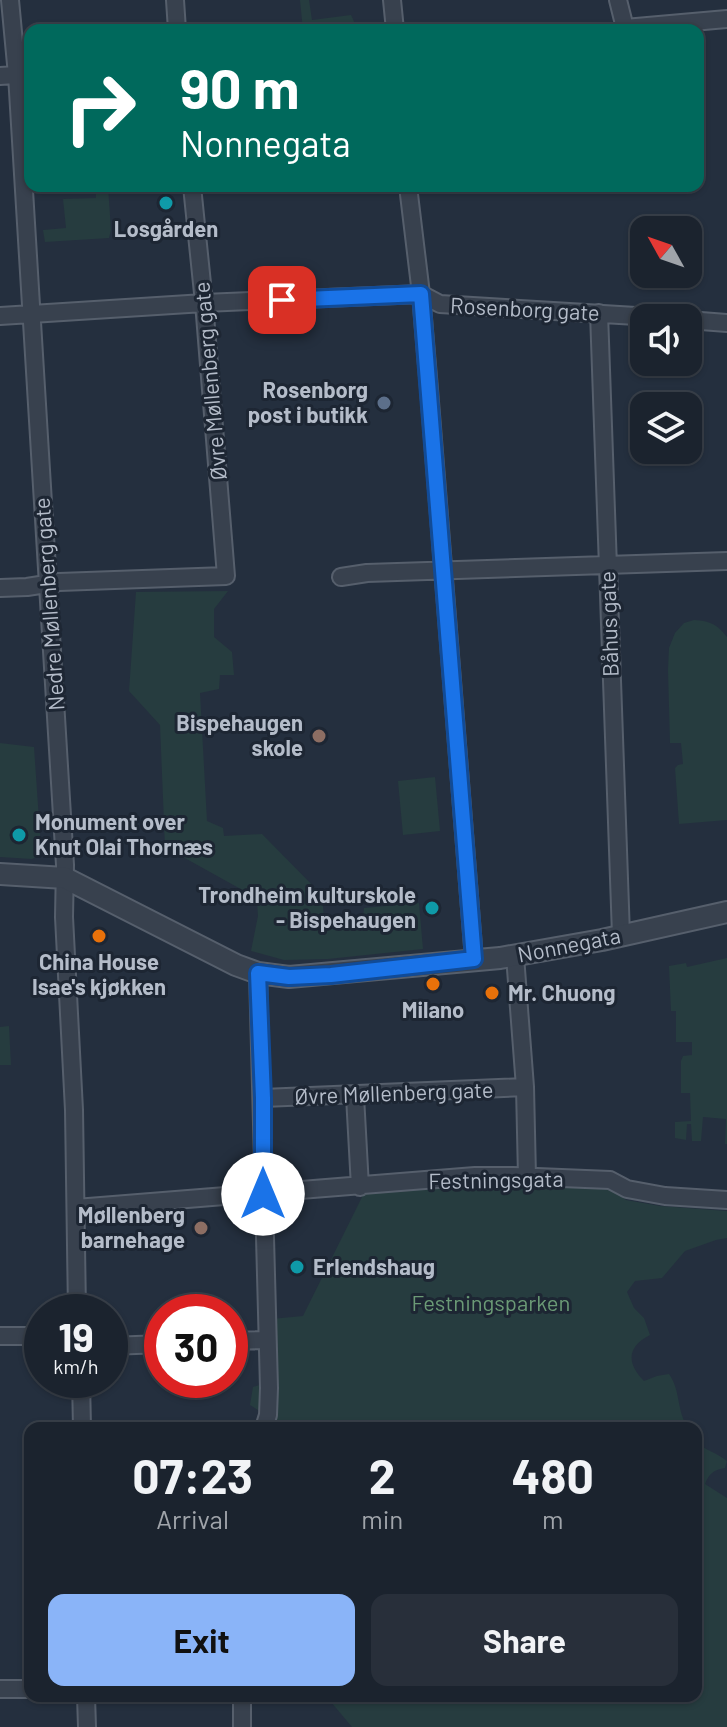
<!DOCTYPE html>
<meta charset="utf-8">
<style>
:root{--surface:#1b232e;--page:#282f3a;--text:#f1f3f6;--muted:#a0a4aa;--line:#39404a;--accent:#8ab4f8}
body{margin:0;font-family:Barlow,sans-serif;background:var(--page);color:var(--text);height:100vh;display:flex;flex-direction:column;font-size:30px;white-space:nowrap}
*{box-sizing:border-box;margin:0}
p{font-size:26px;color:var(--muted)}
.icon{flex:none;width:44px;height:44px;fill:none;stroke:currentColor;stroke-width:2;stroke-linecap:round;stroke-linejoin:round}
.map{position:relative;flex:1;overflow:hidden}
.drawer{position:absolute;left:24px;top:1422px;width:678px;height:280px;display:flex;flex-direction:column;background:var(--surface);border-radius:16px;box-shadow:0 2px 6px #0004,0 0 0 2px var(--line)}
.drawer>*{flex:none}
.hud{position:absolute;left:24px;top:24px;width:680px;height:168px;border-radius:16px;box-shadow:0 2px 6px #0004,0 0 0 2px var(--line);background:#00695c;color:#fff;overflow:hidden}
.needle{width:52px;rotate:310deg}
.fabs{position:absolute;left:630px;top:216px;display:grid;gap:16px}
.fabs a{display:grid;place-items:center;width:72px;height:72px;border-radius:16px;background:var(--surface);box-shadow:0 2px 6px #0004,0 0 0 2px var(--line);font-size:40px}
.speed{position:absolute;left:24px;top:1294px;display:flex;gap:16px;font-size:40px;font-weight:700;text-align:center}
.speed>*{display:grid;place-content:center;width:104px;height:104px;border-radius:50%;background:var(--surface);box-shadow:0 2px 6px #0004,0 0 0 2px var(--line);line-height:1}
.speed small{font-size:20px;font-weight:400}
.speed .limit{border:12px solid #d22;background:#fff;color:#111}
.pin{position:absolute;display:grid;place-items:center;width:68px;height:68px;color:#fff;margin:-34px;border-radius:16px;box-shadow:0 4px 12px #0006}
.me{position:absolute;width:88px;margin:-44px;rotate:0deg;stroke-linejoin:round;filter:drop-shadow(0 0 6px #0008)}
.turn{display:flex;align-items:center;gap:28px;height:168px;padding:0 24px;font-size:36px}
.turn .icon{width:104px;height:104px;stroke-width:2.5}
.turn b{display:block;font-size:56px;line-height:68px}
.eta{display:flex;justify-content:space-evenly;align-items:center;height:136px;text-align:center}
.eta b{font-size:48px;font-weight:700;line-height:56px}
.primary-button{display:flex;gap:16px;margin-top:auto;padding:16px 24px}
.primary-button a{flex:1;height:92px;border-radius:16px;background:var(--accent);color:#111;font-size:32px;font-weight:700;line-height:92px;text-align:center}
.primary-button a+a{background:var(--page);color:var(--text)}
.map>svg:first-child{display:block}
</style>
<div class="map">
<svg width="727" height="1727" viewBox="0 0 727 1727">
<rect width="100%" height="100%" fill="#242f3e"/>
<!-- green -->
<path fill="#263c3f" d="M300 0H309L312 20 351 15 358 30H303Z
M96 186H108L111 230 109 238 45 242 43 230 66 228 63 199 96 198Z
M228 591 214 609V637L232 652 234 675H220L219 689 200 693 207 821 223 828 224 836 262 834 322 895 324 918 363 917 364 908 419 903 423 949 328 959 284 960 251 951 258 916 257 901 245 899 246 892 165 847 160 725 129 691 136 592Z
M694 620C710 621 717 624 727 637V820L679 824 675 768 678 765 683 764 681 743H670L668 670 669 648 675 633 684 623Z
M0 743 34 747 41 849 36 857 32 859 0 857Z
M435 777 440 831 403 835 398 781Z
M727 958V1144H725L726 1119 703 1117 701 1141H692L691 1124H687L686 1140 675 1138V1122L691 1121 690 1093H681V1061L683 1056 692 1055V1042H676V1011H671L669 966 686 963 687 967Z
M9 1026 11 1065H0V1027Z
M513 1176 607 1186 626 1200 660 1206 727 1211V1238L716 1240 685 1251 662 1278 635 1281 627 1292 634 1308 644 1318 650 1335C626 1347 627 1364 644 1381L657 1376 669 1374C681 1391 676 1409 688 1428H264V1414L250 1405 253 1387 269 1382 268 1359 259 1345V1327L271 1319 303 1316 368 1185Z
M696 1442C705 1450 717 1453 727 1461L725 1468C714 1470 709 1473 705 1484L727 1498V1727H352L326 1696H696Z"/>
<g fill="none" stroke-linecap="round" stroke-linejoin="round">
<!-- minor casing -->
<g stroke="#565f6c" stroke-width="20">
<path id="minor" d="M10 0 17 75 65 865 64 917 74 1110 77 1312
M175 0 177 30
M392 0 395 30
M618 0 625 28 727 19
M0 76 30 74
M408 186 421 294 429 389 474 959
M599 313 621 935
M0 316 204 303 421 294 440 304 669 318
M688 320 727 323
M341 577 367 573 727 561
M0 588 27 587 59 582 226 576 204 303 192 186
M515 956 525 1087 527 1177
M258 973 269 1388 268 1415 264 1428
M355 1096 360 1187
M263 1098 525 1087
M76 1208 475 1176H513L610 1180 627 1189 665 1196 727 1200
M0 1336H42
M230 1341 267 1340
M110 1346 162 1344
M81 1380 82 1428
M0 1689H30
M86 1696 87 1727
M242 1696V1727"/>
</g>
<!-- tertiary casing -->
<g stroke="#565f6c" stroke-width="24">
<path id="tertiary" d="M0 874 65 878 236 965 258 973 289 977 500 958 602 940 727 912"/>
</g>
<!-- minor -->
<use href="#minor" stroke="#38414e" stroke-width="16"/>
<!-- tertiary -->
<use href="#tertiary" stroke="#38414e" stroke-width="20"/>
</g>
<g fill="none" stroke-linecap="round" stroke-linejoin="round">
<!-- route casing -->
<g stroke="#114b97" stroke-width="20">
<path id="route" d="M263 1194V1098L258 973 289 977 331 975 474 959 421 294 282 300"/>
</g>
<!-- route -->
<use href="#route" stroke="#1a73e8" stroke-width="14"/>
</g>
<!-- markers -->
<g fill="#0f9aa8" stroke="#1d2633" stroke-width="3">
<circle cx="166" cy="203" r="8"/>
<circle cx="19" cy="835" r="8"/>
<circle cx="432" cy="908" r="8"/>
<circle cx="297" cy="1267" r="8"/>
</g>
<circle fill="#5c6f8a" stroke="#1d2633" stroke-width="3" cx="384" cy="403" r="8"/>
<g fill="#8d6e63" stroke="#1d2633" stroke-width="3">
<circle cx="319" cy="736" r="8"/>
<circle cx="201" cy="1228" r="8"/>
</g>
<g fill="#e8710a" stroke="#1d2633" stroke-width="3">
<circle cx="99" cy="936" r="8"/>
<circle cx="433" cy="984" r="8"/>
<circle cx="492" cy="993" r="8"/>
</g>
<g text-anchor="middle" stroke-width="6" stroke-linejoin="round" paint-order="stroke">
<!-- poi labels -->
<g font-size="22" font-weight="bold" fill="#b4bcc9" stroke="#1d2633" text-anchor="end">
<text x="166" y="237" text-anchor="middle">Losgården</text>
<text x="368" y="398">Rosenborg<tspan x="368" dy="25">post i butikk</tspan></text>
<text x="303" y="731">Bispehaugen<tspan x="303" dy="25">skole</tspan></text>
<text x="35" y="830" text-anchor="start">Monument over<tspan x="35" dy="25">Knut Olai Thornæs</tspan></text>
<text x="416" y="903">Trondheim kulturskole<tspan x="416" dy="25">- Bispehaugen</tspan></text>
<text x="99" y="970" text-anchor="middle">China House<tspan x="99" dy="25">Isae's kjøkken</tspan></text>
<text x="508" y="1001" text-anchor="start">Mr. Chuong</text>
<text x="433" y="1018" text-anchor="middle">Milano</text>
<text x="185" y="1223">Møllenberg<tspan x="185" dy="25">barnehage</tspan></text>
<text x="313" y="1275" text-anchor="start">Erlendshaug</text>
</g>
<!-- street labels -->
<g font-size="22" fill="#b4bcc9" stroke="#1d2633">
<text transform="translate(525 309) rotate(3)" y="8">Rosenborg gate</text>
<text transform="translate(210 381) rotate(-95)" y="8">Øvre Møllenberg gate</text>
<text transform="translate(49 604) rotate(-94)" y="8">Nedre Møllenberg gate</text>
<text transform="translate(609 624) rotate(-92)" y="8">Båhus gate</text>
<text transform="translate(569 945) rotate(-11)" y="8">Nonnegata</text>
<text transform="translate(394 1093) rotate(-2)" y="8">Øvre Møllenberg gate</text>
<text transform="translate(496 1180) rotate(-1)" y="8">Festningsgata</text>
</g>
<!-- park labels -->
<g font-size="22" fill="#6b9a76" stroke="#1d2633">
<text x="491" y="1311">Festningsparken</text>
</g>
</g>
</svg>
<div class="fabs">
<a><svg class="needle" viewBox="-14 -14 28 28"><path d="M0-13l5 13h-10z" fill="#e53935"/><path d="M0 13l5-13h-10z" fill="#a0a4aa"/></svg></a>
<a><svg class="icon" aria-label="sound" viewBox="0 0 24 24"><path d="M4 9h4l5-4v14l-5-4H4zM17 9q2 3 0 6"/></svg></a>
<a><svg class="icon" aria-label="layers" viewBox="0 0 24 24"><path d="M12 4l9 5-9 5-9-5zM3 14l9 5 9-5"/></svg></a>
</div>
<div class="speed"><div>19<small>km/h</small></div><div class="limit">30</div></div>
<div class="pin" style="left:282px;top:300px;background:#d93025"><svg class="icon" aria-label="arrive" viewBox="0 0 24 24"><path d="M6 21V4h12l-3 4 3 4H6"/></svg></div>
<svg class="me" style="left:263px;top:1194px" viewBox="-20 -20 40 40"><circle r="19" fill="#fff"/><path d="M0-13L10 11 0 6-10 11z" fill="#1a73e8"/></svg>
<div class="hud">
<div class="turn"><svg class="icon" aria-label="right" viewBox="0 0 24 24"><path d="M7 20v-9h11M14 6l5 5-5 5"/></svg><div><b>90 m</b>Nonnegata</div></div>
</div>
<section class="drawer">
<div class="eta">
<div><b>07:23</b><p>Arrival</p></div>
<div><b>2</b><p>min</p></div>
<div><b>480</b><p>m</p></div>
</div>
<div class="primary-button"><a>Exit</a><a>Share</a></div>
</section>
</div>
